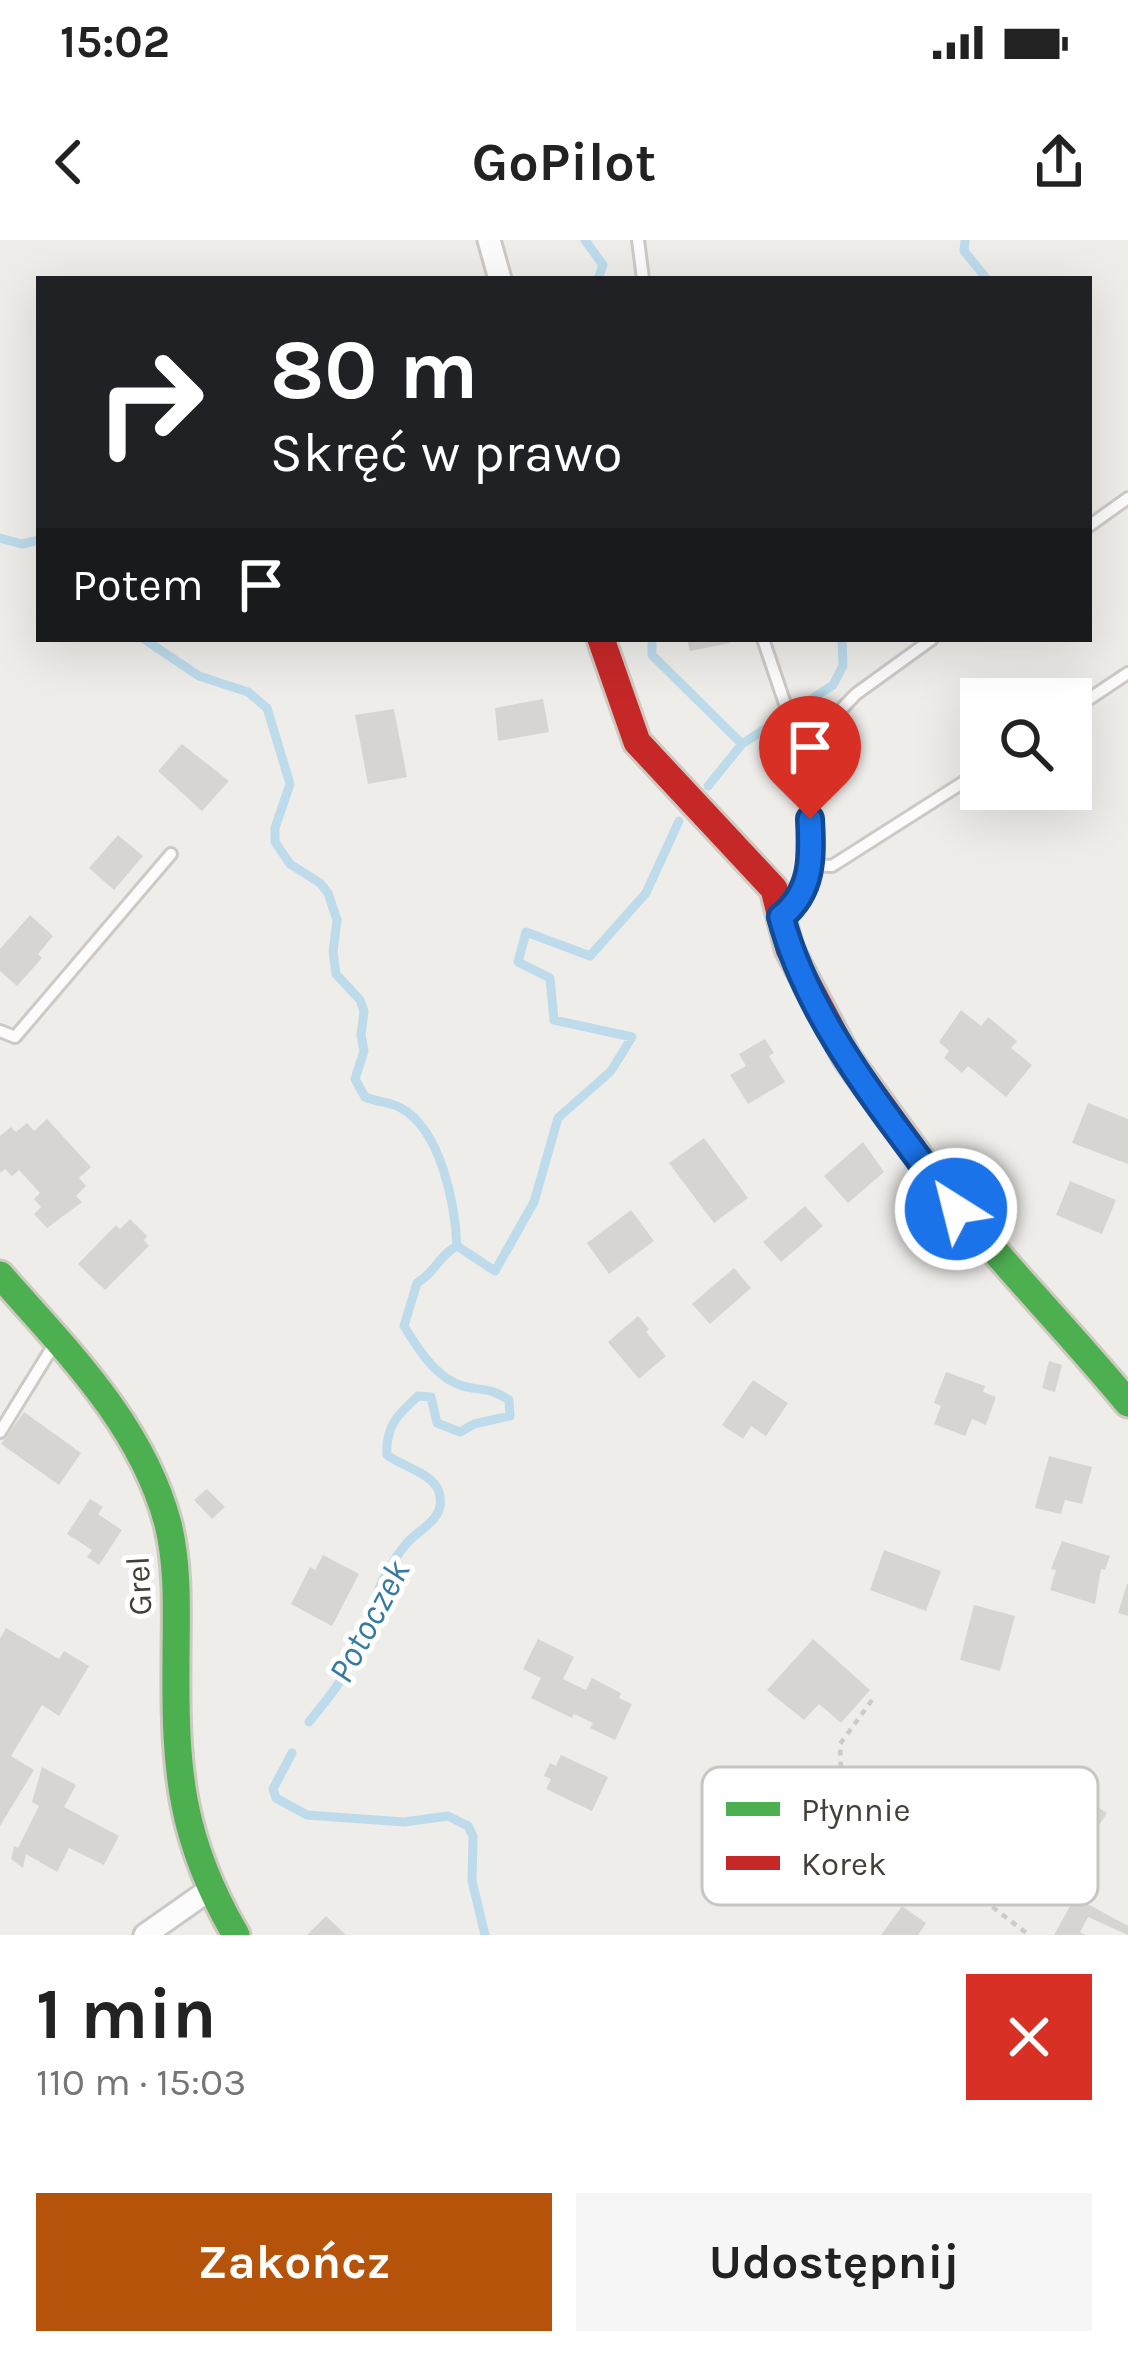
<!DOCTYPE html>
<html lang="pl">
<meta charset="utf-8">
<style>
:root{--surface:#fff;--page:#f6f6f6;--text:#222;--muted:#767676;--accent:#b45309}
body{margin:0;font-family:Karla,sans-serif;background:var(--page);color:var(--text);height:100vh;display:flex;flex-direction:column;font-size:45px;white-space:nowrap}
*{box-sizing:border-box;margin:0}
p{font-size:39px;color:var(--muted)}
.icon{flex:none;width:66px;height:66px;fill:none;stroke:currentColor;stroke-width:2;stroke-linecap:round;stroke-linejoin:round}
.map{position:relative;height:1695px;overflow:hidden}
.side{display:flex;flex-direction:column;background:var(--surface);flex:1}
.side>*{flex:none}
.guide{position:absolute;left:36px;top:36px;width:1056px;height:366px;border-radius:0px;box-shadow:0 12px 48px #0002;background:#202124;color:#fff;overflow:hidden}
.fabs{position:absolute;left:960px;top:438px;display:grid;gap:24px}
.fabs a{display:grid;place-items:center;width:132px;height:132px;border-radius:0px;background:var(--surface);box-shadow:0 12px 48px #0002;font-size:60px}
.pin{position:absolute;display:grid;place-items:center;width:102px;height:102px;color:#fff;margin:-123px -51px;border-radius:50% 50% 50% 0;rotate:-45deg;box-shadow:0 0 12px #0007}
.pin .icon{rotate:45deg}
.me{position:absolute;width:132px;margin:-66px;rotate:324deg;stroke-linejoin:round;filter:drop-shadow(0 0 9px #0008)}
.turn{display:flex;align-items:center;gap:42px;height:252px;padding:0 36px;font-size:54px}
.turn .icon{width:156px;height:156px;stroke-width:2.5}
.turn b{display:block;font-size:84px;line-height:102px}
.then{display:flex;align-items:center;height:114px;padding:0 36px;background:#0003;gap:24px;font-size:45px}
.round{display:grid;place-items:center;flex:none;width:126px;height:126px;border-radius:0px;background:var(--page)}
.head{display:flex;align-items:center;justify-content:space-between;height:204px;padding:0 36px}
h1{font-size:72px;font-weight:700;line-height:90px}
.cta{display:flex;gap:24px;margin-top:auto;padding:24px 36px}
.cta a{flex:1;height:138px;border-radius:0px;background:var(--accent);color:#fff;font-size:48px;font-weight:700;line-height:138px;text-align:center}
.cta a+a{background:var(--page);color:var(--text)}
.status{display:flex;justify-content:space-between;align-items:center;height:84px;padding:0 60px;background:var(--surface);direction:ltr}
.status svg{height:33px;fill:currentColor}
header{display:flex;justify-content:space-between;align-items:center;height:156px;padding:0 36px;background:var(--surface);font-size:54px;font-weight:700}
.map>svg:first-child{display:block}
</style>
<div class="status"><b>15:02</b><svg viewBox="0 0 49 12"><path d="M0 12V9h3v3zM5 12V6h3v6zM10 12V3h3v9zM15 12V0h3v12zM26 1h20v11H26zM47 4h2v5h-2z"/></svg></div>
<header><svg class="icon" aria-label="back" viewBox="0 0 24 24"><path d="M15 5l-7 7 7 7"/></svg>GoPilot<svg class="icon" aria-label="share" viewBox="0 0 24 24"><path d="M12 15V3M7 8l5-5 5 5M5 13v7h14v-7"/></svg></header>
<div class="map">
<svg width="1128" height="1695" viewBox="0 0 1128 1695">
<rect width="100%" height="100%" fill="#efedea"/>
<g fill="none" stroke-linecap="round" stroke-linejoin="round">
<!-- stream -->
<path stroke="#bddbeb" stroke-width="9" d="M585 0 603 25 598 39
M965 0 964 11 987 39
M0 298 22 304 39 300
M144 399 199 436 248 452 267 468 290 544 275 588V602L290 624 320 643 328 653 337 680 333 712 336 734 360 760 364 771 361 795 364 811 355 839 365 857C377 862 390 862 401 868 441 890 455 964 457 1006
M652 399V415L742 504
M708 546 742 504 833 445 843 426 842 399
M457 1006 495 1031 534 962 558 878 611 831 632 797 554 780 550 738 518 722 526 692 590 716 646 653 679 581
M309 1482C322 1465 338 1448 347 1429 367 1387 375 1340 407 1303 420 1288 447 1279 439 1252 433 1233 401 1226 387 1215 385 1187 398 1174 418 1156L431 1157 437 1183 460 1192 474 1184 510 1176 509 1160C486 1144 476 1153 455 1143 432 1132 417 1107 404 1086L417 1043C435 1033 438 1016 457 1006
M292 1513 273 1549 276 1558 307 1575 404 1582 448 1576 468 1586 473 1596 472 1641 485 1695"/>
</g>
<!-- building -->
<path fill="#d7d5d1" d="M687 399H729L730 403 690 411Z
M543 459 549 492 498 501 495 468Z
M394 469 407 537 368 544 355 475Z
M182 504 229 541 202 571 158 531Z
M118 595 143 616 114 650 89 628Z
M30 675 53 696 38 714 42 718 17 746 0 731V709Z
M961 770 981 786 988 777 1017 801 1011 808 1032 825 1006 857 968 826 962 833 944 818 949 811 939 802Z
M765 799 774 813 769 816 785 842 748 864 730 835 746 826 739 814Z
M1088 863 1128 879V924L1072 903Z
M47 879 91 927 79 938 86 946 76 956 82 962 47 988 34 974 41 967 34 959 40 953 19 930 12 936 5 929 0 933V896L11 887 16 892 27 883 34 891Z
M704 898 748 958 714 983 669 923Z
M863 902 884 932 848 963 824 936Z
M1070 941 1116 960 1102 994 1056 975Z
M805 966 823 986 781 1022 763 1002Z
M631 970 654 1001 609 1034 587 1003Z
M130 979 147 996 144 1000 149 1006 105 1050 78 1024 116 985 120 989Z
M734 1028 751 1048 710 1084 692 1064Z
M638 1076 649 1089 646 1092 666 1116 639 1139 608 1102Z
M1049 1121 1062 1125 1055 1152 1042 1148Z
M946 1132 985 1146 983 1152 996 1157 986 1185 972 1179 965 1196 934 1184 941 1166 934 1163Z
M753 1140 788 1163 766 1196 751 1186 743 1199 722 1185Z
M24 1172 81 1213 59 1245 1 1204Z
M1049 1216 1092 1227 1082 1264 1065 1260 1061 1274 1035 1268Z
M207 1249 225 1267 212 1279 194 1260Z
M90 1259 103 1267 98 1274 122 1290 99 1325 87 1317 92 1310 67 1294Z
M1062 1301 1110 1316 1105 1330 1101 1329 1095 1364 1050 1350 1056 1330 1051 1329Z
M884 1310 941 1331 926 1371 870 1350Z
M323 1315 359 1334 332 1386 291 1364 310 1327 315 1330Z
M1127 1344H1128V1376L1118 1373Z
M974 1365 1015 1376 1000 1431 960 1420Z
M6 1388 59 1419 64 1411 89 1426 59 1476 42 1465 11 1516 34 1530 0 1586V1399Z
M538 1399 574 1417 563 1439 586 1450 592 1438 621 1453 619 1458 632 1464 615 1500 590 1488 593 1483 574 1474 572 1478 531 1458 541 1438 523 1429Z
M813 1399 870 1450 841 1483 819 1464 804 1480 767 1450Z
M561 1515 608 1537 592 1571 546 1549 551 1539 544 1536 550 1523 556 1526Z
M42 1527 76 1545 64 1567 119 1596 104 1625 69 1608 57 1632 26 1614 23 1628 11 1619 14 1606 18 1608 39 1566 32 1562Z
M1040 1530 1107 1573 1090 1600 1063 1583 1053 1599 1030 1584 1040 1568 1023 1557Z
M1075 1657 1128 1686V1695L1088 1677 1080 1692 1086 1695H1054Z
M902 1666 926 1683 918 1695H881Z
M326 1676 346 1695H307Z"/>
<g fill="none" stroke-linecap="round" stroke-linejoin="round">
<!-- lane casing -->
<g stroke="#ccc9c6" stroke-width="16">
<path id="lane" d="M638 0 643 39
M1089 286 1128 258
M763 399 801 511
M1071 471 1128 433
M812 625 832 626 981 531
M785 673C824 641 814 555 801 511L856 454 932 399
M0 791 15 797 171 614
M0 1192 55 1103"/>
</g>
<!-- street casing -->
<g stroke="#ccc9c6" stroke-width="27">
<path id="street" d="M489 0 500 39
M145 1695 209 1650"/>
</g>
<!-- fast casing -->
<g stroke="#cecac1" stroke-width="33">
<path id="fast" d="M914 910C978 1000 1058 1078 1128 1163
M0 1035C66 1110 142 1185 168 1284 179 1329 176 1376 176 1422 175 1530 180 1599 236 1695"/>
</g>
<!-- jam casing -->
<g stroke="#cecac1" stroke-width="33">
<path id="jam" d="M601 399 637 502 774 649 789 709 847 818 914 910"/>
</g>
<!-- path -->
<path stroke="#cecbc7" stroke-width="4.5" stroke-dasharray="6 6" stroke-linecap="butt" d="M872 1460 840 1504 841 1532 859 1565 1029 1695"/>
<!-- lane -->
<use href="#lane" stroke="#fdfcfc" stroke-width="10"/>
<!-- street -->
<use href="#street" stroke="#fdfcfc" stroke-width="21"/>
<!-- fast -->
<use href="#fast" stroke="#4caf50" stroke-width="27"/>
<!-- jam -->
<use href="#jam" stroke="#c62828" stroke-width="27"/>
</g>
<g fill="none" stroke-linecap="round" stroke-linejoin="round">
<!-- route casing -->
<g stroke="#114b97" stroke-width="30">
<path id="route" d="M810 579C812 618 813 651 781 677 810 786 891 879 956 969"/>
</g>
<!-- route -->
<use href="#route" stroke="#1a73e8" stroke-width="21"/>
</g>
<g text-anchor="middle" stroke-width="10" stroke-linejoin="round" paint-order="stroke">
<!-- street labels -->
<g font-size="33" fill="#453f37" stroke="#fff">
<text transform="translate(138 1346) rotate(-93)" y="12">Grel</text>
</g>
<!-- water labels -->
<g font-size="36" font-style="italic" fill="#367aa1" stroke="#fff">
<text transform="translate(368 1381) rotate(-62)" y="13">Potoczek</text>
</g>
</g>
<!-- legend -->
<rect x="702" y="1527" width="396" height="138" rx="18" fill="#fff" stroke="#c7c5c3" stroke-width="3"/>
<rect x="726" y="1562" width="54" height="14" fill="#4caf50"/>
<rect x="726" y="1616" width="54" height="14" fill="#c62828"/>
<g font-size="33" fill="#453f37">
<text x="801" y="1581">Płynnie</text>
<text x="801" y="1635">Korek</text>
</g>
</svg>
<div class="fabs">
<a><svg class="icon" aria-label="search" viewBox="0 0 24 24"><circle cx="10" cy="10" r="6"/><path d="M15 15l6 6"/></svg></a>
</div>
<div class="pin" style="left:810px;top:579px;background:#d93025"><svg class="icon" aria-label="arrive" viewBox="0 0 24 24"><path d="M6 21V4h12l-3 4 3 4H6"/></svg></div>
<svg class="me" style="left:956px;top:969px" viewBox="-20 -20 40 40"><circle r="17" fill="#1a73e8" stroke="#fff" stroke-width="3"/><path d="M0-11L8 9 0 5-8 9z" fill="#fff"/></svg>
<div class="guide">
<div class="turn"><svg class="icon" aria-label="right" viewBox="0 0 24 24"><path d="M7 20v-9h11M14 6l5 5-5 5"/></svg><div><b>80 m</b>Skręć w prawo</div></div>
<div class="then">Potem<svg class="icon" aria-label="arrive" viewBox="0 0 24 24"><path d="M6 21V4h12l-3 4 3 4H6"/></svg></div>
</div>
</div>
<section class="side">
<div class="head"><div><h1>1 min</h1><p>110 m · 15:03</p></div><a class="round" style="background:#d93025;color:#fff"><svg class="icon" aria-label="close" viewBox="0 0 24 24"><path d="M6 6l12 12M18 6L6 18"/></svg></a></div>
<div class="cta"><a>Zakończ</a><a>Udostępnij</a></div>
</section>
